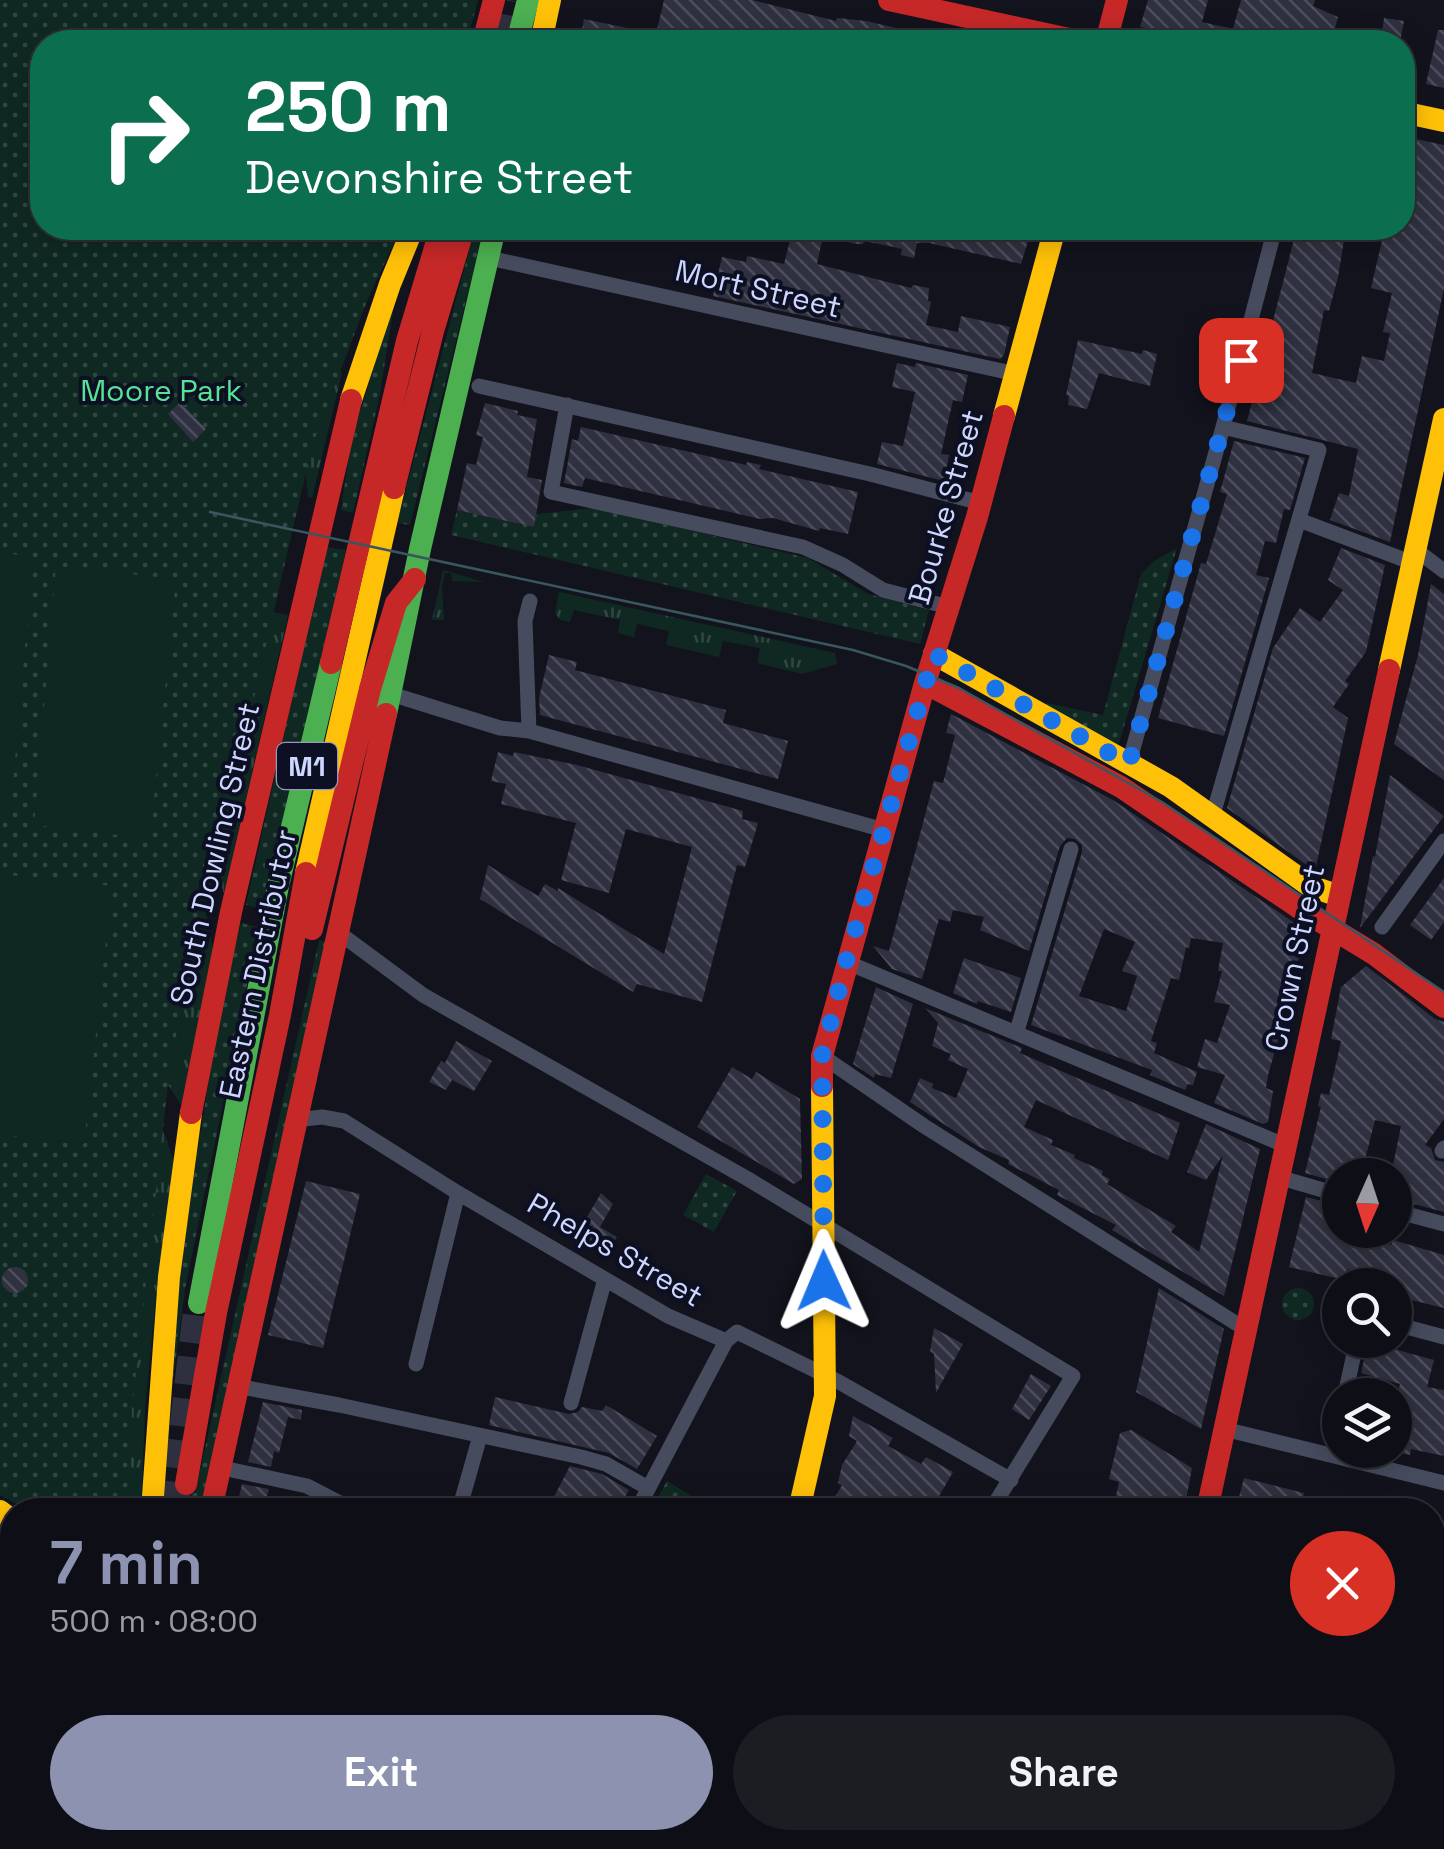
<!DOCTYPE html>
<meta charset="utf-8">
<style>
:root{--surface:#0e0e16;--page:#1c1c23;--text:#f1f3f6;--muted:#9b9ca1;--line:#2e2e35;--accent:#8c92b0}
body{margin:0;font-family:"Space Grotesk",sans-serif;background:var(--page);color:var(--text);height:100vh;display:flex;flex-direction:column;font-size:38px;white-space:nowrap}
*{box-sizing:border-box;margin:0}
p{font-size:32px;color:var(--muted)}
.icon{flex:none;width:55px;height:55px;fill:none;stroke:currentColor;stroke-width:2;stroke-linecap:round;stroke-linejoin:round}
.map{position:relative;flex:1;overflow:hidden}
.side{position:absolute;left:0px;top:1498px;width:1445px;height:352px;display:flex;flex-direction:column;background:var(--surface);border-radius:40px 40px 0 0;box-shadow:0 5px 25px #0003,0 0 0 2px var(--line)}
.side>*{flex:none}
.top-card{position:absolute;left:30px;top:30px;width:1385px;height:210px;border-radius:40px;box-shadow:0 5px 25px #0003,0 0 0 2px var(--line);background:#0b6e4f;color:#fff;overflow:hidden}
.needle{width:65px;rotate:183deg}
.tools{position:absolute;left:1322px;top:1158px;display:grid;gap:20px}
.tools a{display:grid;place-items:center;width:90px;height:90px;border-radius:50%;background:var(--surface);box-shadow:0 5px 25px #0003,0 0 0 2px var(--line);font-size:50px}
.pin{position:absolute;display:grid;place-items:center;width:85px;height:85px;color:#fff;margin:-42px;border-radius:20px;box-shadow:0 5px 15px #0006}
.me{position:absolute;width:110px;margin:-55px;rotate:359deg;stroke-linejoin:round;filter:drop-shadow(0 0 8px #0008)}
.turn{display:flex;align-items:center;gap:35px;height:210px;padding:0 50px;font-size:45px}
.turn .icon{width:130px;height:130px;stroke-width:2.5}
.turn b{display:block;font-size:70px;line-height:85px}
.round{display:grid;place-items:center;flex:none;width:105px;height:105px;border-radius:52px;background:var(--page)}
.head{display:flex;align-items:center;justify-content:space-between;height:170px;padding:0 50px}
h1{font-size:60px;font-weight:600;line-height:75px;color:var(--accent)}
.action{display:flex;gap:20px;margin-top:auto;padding:20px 50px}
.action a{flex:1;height:115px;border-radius:60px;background:var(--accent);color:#fff;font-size:40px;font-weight:600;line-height:115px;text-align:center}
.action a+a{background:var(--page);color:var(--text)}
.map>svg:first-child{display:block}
</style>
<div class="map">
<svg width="1444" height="1849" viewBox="0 0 1444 1849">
<defs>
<pattern id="grass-tufts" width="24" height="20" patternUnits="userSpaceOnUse" patternTransform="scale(2.5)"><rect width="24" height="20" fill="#0f2922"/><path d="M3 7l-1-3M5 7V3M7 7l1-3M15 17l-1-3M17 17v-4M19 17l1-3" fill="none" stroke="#314743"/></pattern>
<pattern id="park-dots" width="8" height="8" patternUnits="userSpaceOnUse" patternTransform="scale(2.5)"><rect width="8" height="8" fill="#0f2922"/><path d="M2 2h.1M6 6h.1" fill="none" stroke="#314743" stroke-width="1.8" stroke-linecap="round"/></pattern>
<pattern id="building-back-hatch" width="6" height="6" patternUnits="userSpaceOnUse" patternTransform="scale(2.5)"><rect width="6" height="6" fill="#2f3140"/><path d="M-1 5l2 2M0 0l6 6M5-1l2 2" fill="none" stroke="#4c4e5d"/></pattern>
</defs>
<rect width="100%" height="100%" fill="#12131d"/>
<!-- grass -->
<path fill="url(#grass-tufts)" d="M340 369 342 373 312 498 308 497 304 458Z
M443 570 484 582 452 581 451 573H445L442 588 444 620H432Z
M559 592 835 653 837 664 802 674 757 663 760 648 723 641 719 657 666 645 669 631 637 624 634 637 618 633 620 620 574 610 570 622 560 620 555 613Z
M263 610 288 615 224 895 211 842Z
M198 873 213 950 182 1106 158 1070Z
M154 1105 174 1161 156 1296 145 1410 141 1510H110Z"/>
<!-- park -->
<path fill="url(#park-dots)" d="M0 0H478L467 42H42V228H401L367 301 312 446 171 1057 132 1408 128 1510H27L0 1495Z
M475 228H484L410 525 397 523Z
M395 298 380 394 353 513 341 510 351 442Z
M594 508 808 558 868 594 929 610 920 644 451 535 457 510 533 527 537 514Z
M326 547 346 550 263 909 246 905Z
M1177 548 1119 743 1115 745 1045 710 1047 703 1103 715 1141 574 1154 561Z
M241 923 259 927 185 1289 172 1388 165 1488 195 1493 319 940 327 942 200 1510H159L168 1337 220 1010Z
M706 1174 737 1191 714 1232 683 1215Z
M1341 1285 1340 1316 1332 1315 1325 1307 1323 1297 1329 1289Z
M1282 1304a16 16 0 1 1 32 0a16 16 0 1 1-32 0Z
M667 1481 714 1510H651Z
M1041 1838H1108L1106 1849H1038Z"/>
<!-- pitch -->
<path fill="#0f2922" d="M0 553 33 556 10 817 0 816Z
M56 566 176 579 150 839 34 825Z
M0 874 112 886 84 1144 0 1135Z"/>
<!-- building -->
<path fill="url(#building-back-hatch)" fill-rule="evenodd" d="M664 0H752L836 21 837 18 866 21 935 37V42H689L666 38 665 42H580L584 19 656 34Z
M1148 0H1208L1202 22 1233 29 1241 0H1315L1313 6 1338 17 1331 42H1214L1140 27Z
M1384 18 1404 21 1400 42H1381Z
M1438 30H1444V88L1426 84Z
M1402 136 1444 145V288L1390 542 1330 520 1339 493 1349 496 1358 449 1247 421 1297 228H1346L1338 277 1329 311 1324 310 1312 373 1356 383 1362 356 1384 361 1390 333 1383 332 1392 293 1371 288 1385 228H1402Z
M793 228H1032L1021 264 929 243H917L914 258 901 255 902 249 889 246 864 241 863 244H856L823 236 817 264 911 288 913 285 929 288 928 301 931 302 926 325 958 332 961 316 1010 327 1004 355 1000 359 713 296 722 257 746 262 747 256 784 264Z
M1078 340 1142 354 1143 350 1157 354 1150 386 1099 373 1087 409 1068 405 1069 396 1066 395Z
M897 363 915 367 916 363 968 375 962 402 953 400 941 454 949 455 944 481 877 464 882 442 903 446 915 392 892 387Z
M180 402 206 429 193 442 168 414Z
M485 403 518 411 517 415 537 419 527 477 542 480 534 527 457 510 467 463 476 465 483 437 476 435Z
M581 427 746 465 747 462 761 465 759 469 858 492 848 534 820 528 819 531 773 518 760 519 585 478 582 487 564 483 572 439 578 441Z
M1234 441 1305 458 1290 510 1284 509 1276 543 1265 541 1256 575 1269 578 1224 736 1158 718 1201 563 1206 564 1227 494 1220 492Z
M1341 548 1385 565 1366 652 1345 681 1349 684 1333 707 1348 718 1315 871 1227 808 1273 648 1300 608 1320 622 1343 590 1328 580Z
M1431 584 1444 594V780L1394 744 1418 655Z
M549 655 577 662 575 670 726 710 723 723 788 741 778 779 540 715 539 698Z
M951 714 1113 800 1305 930 1298 962 1294 961 1280 1022 1283 1023 1268 1075 1266 1088 1273 1091 1268 1122 1263 1124 1214 1103 1225 1075 1197 1067 1205 1039 1217 1043 1230 1005 1214 1002 1222 971H1218L1223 943 1191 938 1189 948 1186 947 1179 980 1171 978 1151 1041 1157 1043 1154 1053 1197 1072 1193 1085 1188 1084 1185 1090 1150 1075 1152 1070 1031 1025 1082 852V845L1075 839 1067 838 1060 846 1029 951 980 930 984 917 953 910 950 922 939 919 922 979 892 969 873 946 889 951 934 781 943 783 955 735 946 733ZM1104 929 1135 942 1122 971 1137 976 1126 1011 1079 996Z
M498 752 513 756 514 752 577 765 743 811 742 819 758 823 745 867 737 865 702 1002 637 984 633 992 480 899 488 865 538 896 545 884 558 891V888L664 954 692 847 626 829 609 893 561 880 576 823 501 804 506 784 491 781Z
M1390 775 1444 816 1360 928 1373 856 1375 857Z
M1444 878V922L1431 940 1410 925Z
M964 958 1021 978 1011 1012 978 1001 977 1004 953 993Z
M1366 966 1435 1019 1444 1022V1119L1425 1145 1431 1148 1435 1160 1444 1162V1212L1395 1199V1175H1391L1401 1126 1375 1120 1365 1160 1360 1159 1356 1175H1340V1183L1305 1173 1321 1107 1318 1106 1321 1093 1329 1095 1341 1041 1331 1039 1341 987Z
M876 987 913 1004 891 1078 875 1074 874 1078 853 1064Z
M925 1008 1022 1048 1020 1053 1180 1123 1168 1160 1036 1100 1024 1127 1053 1140 1051 1145 1075 1155 1074 1158 1103 1171 1102 1175 1110 1179 1107 1184 1176 1226 1171 1232 1199 1252 1223 1155 1206 1180 1187 1172 1206 1124 1260 1149 1224 1296 1112 1230 1116 1225 1057 1195 1059 1190 1008 1164 1009 1160 979 1147 910 1102 920 1078 933 1084 932 1088 956 1098 968 1069 948 1060 951 1054 932 1046 938 1023Z
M456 1041 492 1061 474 1091 452 1080 446 1090 429 1082 441 1061 445 1063Z
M732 1067 752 1079 756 1072 800 1099 802 1179 794 1184 697 1127Z
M306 1181 360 1194 323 1348 268 1335Z
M601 1193 613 1204 600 1227 617 1237 607 1253 576 1236Z
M1306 1197 1340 1206V1230H1346L1344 1235 1391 1245 1393 1240 1444 1255V1308L1395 1296V1285H1382L1384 1277 1347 1269 1344 1280 1289 1267Z
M2 1280a13 13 0 1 1 26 0a13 13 0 1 1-26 0Z
M1159 1288 1224 1329 1201 1429 1136 1392Z
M934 1328 963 1344 936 1393 934 1354 930 1351Z
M1368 1342 1434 1360 1427 1387 1444 1390V1456L1411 1449 1410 1455 1395 1452V1400L1400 1384 1361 1373Z
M1031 1374 1051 1386 1029 1420 1012 1409Z
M495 1397 569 1414 578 1412 582 1407 602 1411 606 1405 657 1436 637 1469 609 1453 489 1425Z
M263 1402 302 1410 301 1420 288 1417 279 1453 274 1451 271 1467 248 1462Z
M853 1416 893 1438 888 1446 921 1464 926 1457 953 1472 931 1510H841L831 1504 842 1485 838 1483 842 1465 857 1441 849 1436Z
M1131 1430 1192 1468 1184 1510H1113L1119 1482 1109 1479 1120 1433Z
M570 1466 602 1474 629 1490 617 1510H547Z
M1244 1478 1304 1493 1299 1510H1276L1238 1501Z
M242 1484 269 1489 263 1510H236Z"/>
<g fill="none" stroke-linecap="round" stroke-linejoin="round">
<!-- highway-tunnel -->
<path stroke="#2e303f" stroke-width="28" stroke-dasharray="28 14" stroke-linecap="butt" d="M500 42 509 0
M174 1510 197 1310"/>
<!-- street -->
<path stroke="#464c5e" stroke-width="15" d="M489 258 1016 374
M479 386 870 474 981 503
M567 405 551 492 803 547 843 565 883 590 949 607
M1299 520 1413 563
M1416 550 1444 571
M391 694 500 728 529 731 884 830
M529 731 525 621 530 601
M1129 763 1223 427 1275 228
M1212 818 1319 450 1223 427
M1382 927 1444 841
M346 938 423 995 748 1179 1073 1376 991 1510
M846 962 1284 1145
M1017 1031 1071 849
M822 1056 924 1126 1245 1329
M296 1120 322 1117 344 1121 458 1193 668 1316 726 1341 737 1332 839 1382 1011 1480
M1442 1151 1444 1148
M1278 1177 1340 1195
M1395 1211 1444 1224
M1395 1324 1444 1337
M416 1364 458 1193
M236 1386 339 1405 581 1457 606 1464 648 1488
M1345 1395 1357 1340
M571 1403 605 1279
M1224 1429 1444 1483
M1332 1455 1340 1418
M218 1467 307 1486 353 1510
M459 1510 480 1436
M637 1510 726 1341
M1432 1737 1444 1739
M348 1849 351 1838
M929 1849 932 1838
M1355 1849 1358 1838"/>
<!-- fast -->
<path stroke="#4caf50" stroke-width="22" d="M517 42 528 0
M386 714 420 549 495 228
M199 1303 278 886 331 663"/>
<!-- slow -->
<path stroke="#ffc107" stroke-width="22" d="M541 42 550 0
M1402 112 1444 121
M351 400 390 284 413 228
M1004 416 1055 228
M934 654 1171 787 1310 886 1339 896
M1389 670 1444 419
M306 873 394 488
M152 1510 169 1277 191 1113
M799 1510 825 1396 822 1086
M0 1511 12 1520
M0 1694 12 1727
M54 1838 58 1849
M107 1849 110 1838
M717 1849 720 1838
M1134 1849 1136 1838"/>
<!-- jam -->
<path stroke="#c62828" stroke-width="22" d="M889 0 1083 42
M483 42 494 0
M1106 42 1117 0
M394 488 433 331 464 228
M331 663 407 341 441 228
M925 683 1121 787 1305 912 1374 954 1444 1007
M312 929 370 689 396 603 415 579
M822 1086V1056L925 683 977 517 1004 416
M191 1113 231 912 351 400
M186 1484 216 1313 280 1015 306 873
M211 1510 386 714
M1207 1510 1389 670
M0 1544 12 1564
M0 1619 12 1652
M82 1838 87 1849
M501 1838 519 1849
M138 1849 141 1838"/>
<!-- tram -->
<path stroke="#3a565e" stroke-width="2.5" d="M210 512 853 650 906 666 959 688 1162 802 1444 992"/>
</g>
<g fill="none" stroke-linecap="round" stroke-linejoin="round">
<!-- route -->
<path stroke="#1a73e8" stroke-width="18" stroke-dasharray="0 32.4" d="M824 1281 822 1056 846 962 934 654 1129 764 1241 360"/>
</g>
<g text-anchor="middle" stroke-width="8" stroke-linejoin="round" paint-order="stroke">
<!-- shield labels -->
<rect fill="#0d0f22" stroke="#949bbd" stroke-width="2.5" x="277" y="743" width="60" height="46" rx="8"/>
<g font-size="28" font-weight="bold" fill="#ced7ff">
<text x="307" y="776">M1</text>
</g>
<!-- street labels -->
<g font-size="30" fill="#ced7ff" stroke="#0d0f22">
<text transform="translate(758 289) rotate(13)" y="10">Mort Street</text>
<text transform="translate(946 507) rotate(-74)" y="10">Bourke Street</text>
<text transform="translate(215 854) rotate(-77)" y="10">South Dowling Street</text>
<text transform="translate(1295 958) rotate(-78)" y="10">Crown Street</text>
<text transform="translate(258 964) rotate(-78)" y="10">Eastern Distributor</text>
<text transform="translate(615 1250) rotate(30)" y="10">Phelps Street</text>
</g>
<!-- park labels -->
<g font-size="30" fill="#56e396" stroke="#0d0f22">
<text x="161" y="401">Moore Park</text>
</g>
</g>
</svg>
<div class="tools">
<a><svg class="needle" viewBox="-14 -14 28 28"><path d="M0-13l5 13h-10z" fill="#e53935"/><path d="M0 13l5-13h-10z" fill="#9b9ca1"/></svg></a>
<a><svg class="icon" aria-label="search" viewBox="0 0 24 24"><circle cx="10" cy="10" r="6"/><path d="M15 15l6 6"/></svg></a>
<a><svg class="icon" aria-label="layers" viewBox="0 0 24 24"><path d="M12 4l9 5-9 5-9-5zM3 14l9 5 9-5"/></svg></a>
</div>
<div class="pin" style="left:1241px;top:360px;background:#d93025"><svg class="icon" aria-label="arrive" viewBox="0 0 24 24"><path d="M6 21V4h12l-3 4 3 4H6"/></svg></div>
<svg class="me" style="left:824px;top:1281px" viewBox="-20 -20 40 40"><path d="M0-17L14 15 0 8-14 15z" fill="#1a73e8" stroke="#fff" stroke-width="4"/></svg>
<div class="top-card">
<div class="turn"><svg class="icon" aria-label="right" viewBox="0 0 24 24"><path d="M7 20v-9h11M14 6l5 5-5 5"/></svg><div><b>250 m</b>Devonshire Street</div></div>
</div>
<section class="side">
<div class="head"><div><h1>7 min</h1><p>500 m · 08:00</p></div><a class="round" style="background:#d93025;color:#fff"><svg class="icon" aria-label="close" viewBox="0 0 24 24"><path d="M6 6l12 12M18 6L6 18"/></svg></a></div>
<div class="action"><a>Exit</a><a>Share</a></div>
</section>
</div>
